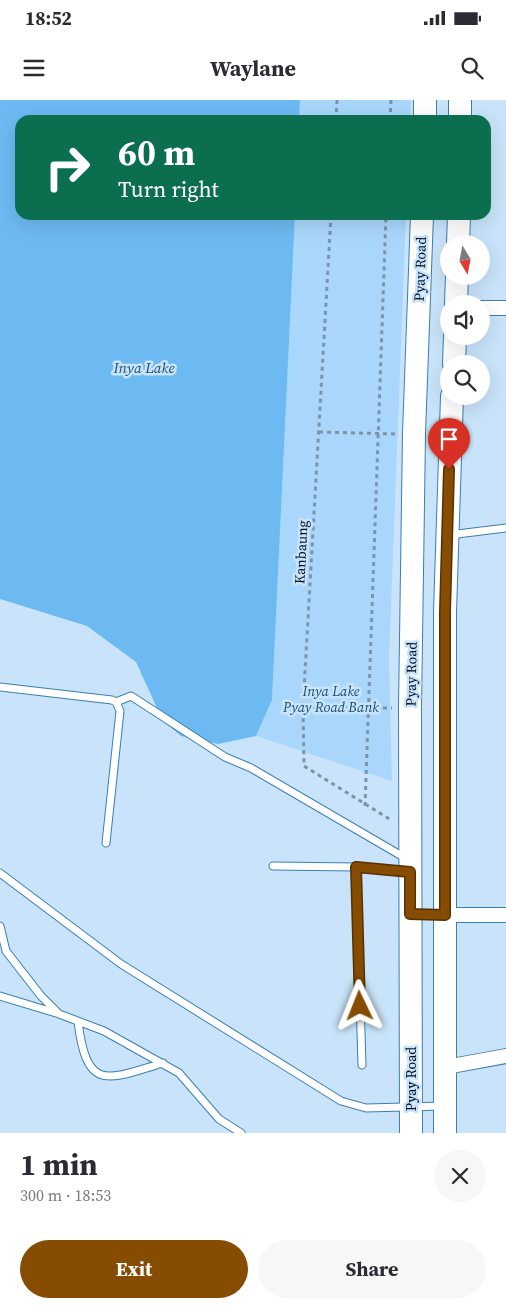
<!DOCTYPE html>
<meta charset="utf-8">
<style>
:root{--surface:#fff;--page:#f7f7f7;--text:#2b2b33;--muted:#7c7c81;--accent:#864c02}
body{margin:0;font-family:"Source Serif 4",serif;background:var(--page);color:var(--text);height:100vh;display:flex;flex-direction:column;font-size:19px;white-space:nowrap}
*{box-sizing:border-box;margin:0}
p{font-size:16px;color:var(--muted)}
.icon{flex:none;width:28px;height:28px;fill:none;stroke:currentColor;stroke-width:2;stroke-linecap:round;stroke-linejoin:round}
.map{position:relative;height:1033px;overflow:hidden}
.drawer{display:flex;flex-direction:column;background:var(--surface);flex:1}
.drawer>*{flex:none}
.top-card{position:absolute;left:15px;top:15px;width:476px;height:105px;border-radius:15px;box-shadow:0 5px 20px #0002;background:#0b6e4f;color:#fff;overflow:hidden}
.needle{width:32px;rotate:170deg}
.buttons{position:absolute;left:440px;top:135px;display:grid;gap:10px}
.buttons a{display:grid;place-items:center;width:50px;height:50px;border-radius:50%;background:var(--surface);box-shadow:0 5px 20px #0002;font-size:25px}
.pin{position:absolute;display:grid;place-items:center;width:42px;height:42px;color:#fff;margin:-51px -21px;border-radius:50% 50% 50% 0;rotate:-45deg;box-shadow:0 0 5px #0007}
.pin .icon{rotate:45deg}
.me{position:absolute;width:55px;margin:-28px;rotate:358deg;stroke-linejoin:round;filter:drop-shadow(0 0 4px #0008)}
.turn{display:flex;align-items:center;gap:18px;height:105px;padding:0 20px;font-size:22px}
.turn .icon{width:65px;height:65px;stroke-width:2.5}
.turn b{display:block;font-size:35px;line-height:42px}
.round{display:grid;place-items:center;flex:none;width:52px;height:52px;border-radius:26px;background:var(--page)}
.headline{display:flex;align-items:center;justify-content:space-between;height:85px;padding:0 20px}
h1{font-size:30px;font-weight:700;line-height:38px}
.primary-button{display:flex;gap:10px;margin-top:auto;padding:10px 20px}
.primary-button a{flex:1;height:58px;border-radius:30px;background:var(--accent);color:#fff;font-size:20px;font-weight:700;line-height:58px;text-align:center}
.primary-button a+a{background:var(--page);color:var(--text)}
.status{display:flex;justify-content:space-between;align-items:center;height:35px;padding:0 25px;background:var(--surface);direction:ltr}
.status svg{height:14px;fill:currentColor}
header{display:flex;justify-content:space-between;align-items:center;height:65px;padding:0 20px;background:var(--surface);font-size:22px;font-weight:700}
.map>svg:first-child{display:block}
</style>
<div class="status"><b>18:52</b><svg viewBox="0 0 49 12"><path d="M0 12V9h3v3zM5 12V6h3v6zM10 12V3h3v9zM15 12V0h3v12zM26 1h20v11H26zM47 4h2v5h-2z"/></svg></div>
<header><svg class="icon" aria-label="menu" viewBox="0 0 24 24"><path d="M4 6h16M4 12h16M4 18h16"/></svg>Waylane<svg class="icon" aria-label="search" viewBox="0 0 24 24"><circle cx="10" cy="10" r="6"/><path d="M15 15l6 6"/></svg></header>
<div class="map">
<svg width="506" height="1033" viewBox="0 0 506 1033">
<rect width="100%" height="100%" fill="#c9e4fa"/>
<!-- green -->
<path fill="#a9d7fc" d="M300 0H411L410 20H299Z
M295 115H406L389 559 392 681 256 636 272 600Z"/>
<!-- water -->
<path fill="#6dbaf3" d="M0 0H300L299 20H20V115H295L272 600 256 636 218 644 181 636 163 621 136 562 87 526 0 499Z"/>
<g fill="none" stroke-linecap="round" stroke-linejoin="round">
<!-- service casing -->
<g stroke="#397fb2" stroke-width="9">
<path id="service" d="M449 435 506 428
M0 587 112 600 116 602 120 611 106 743
M116 602 131 596 225 657 251 668 407 759
M273 766 356 767 408 772
M356 767 362 965
M0 773 121 864 341 1001 366 1008 443 1006
M0 826 6 851 41 896 59 914 104 931 179 973 219 1019 241 1033
M0 896 56 913
M78 922C87 992 106 980 163 963"/>
</g>
<!-- minor casing -->
<g stroke="#397fb2" stroke-width="16">
<path id="minor" d="M481 208H506
M445 815H506
M446 967 506 956"/>
</g>
<!-- trunk casing -->
<g stroke="#397fb2" stroke-width="24">
<path id="trunk" d="M425 20V0
M460 20V0
M458 144 459 115
M456 204 457 176
M454 264 455 236
M411 1033 410 608 414 334 422 115
M445 1033V512L452 296"/>
</g>
<!-- path -->
<path stroke="#7d93a6" stroke-width="3" stroke-dasharray="4 4" stroke-linecap="butt" d="M336 20 337 0
M390 20 391 0
M331 115 303 607 304 666 391 720
M319 332 396 334
M303 607 392 608
M365 706 386 115"/>
<!-- service -->
<use href="#service" stroke="#fff" stroke-width="7"/>
<!-- minor -->
<use href="#minor" stroke="#fff" stroke-width="14"/>
<!-- trunk -->
<use href="#trunk" stroke="#fff" stroke-width="22"/>
</g>
<g fill="none" stroke-linecap="round" stroke-linejoin="round">
<!-- route casing -->
<g stroke="#573101" stroke-width="12">
<path id="route" d="M360 906 356 767 410 772V814L445 815V512L449 369"/>
</g>
<!-- route -->
<use href="#route" stroke="#864c02" stroke-width="9"/>
</g>
<g text-anchor="middle" stroke-width="5" stroke-linejoin="round" paint-order="stroke">
<!-- street labels -->
<g font-size="14" fill="#000e1d" stroke="#c9e4fa">
<text transform="translate(420 169) rotate(-88)" y="5">Pyay Road</text>
<text transform="translate(301 452) rotate(-87)" y="5">Kanbaung</text>
<text transform="translate(411 574) rotate(-89)" y="5">Pyay Road</text>
<text transform="translate(411 979) rotate(-90)" y="5">Pyay Road</text>
</g>
<!-- park labels -->
<g font-size="14" font-style="italic" fill="#154f75" stroke="#c9e4fa">
<text x="331" y="596">Inya Lake<tspan x="331" dy="16">Pyay Road Bank</tspan></text>
</g>
<!-- water labels -->
<g font-size="15" font-style="italic" fill="#1a5278" stroke="#c9e4fa">
<text x="144" y="273">Inya Lake</text>
</g>
</g>
</svg>
<div class="buttons">
<a><svg class="needle" viewBox="-14 -14 28 28"><path d="M0-13l5 13h-10z" fill="#e53935"/><path d="M0 13l5-13h-10z" fill="#7c7c81"/></svg></a>
<a><svg class="icon" aria-label="sound" viewBox="0 0 24 24"><path d="M4 9h4l5-4v14l-5-4H4zM17 9q2 3 0 6"/></svg></a>
<a><svg class="icon" aria-label="search" viewBox="0 0 24 24"><circle cx="10" cy="10" r="6"/><path d="M15 15l6 6"/></svg></a>
</div>
<div class="pin" style="left:449px;top:369px;background:#d93025"><svg class="icon" aria-label="arrive" viewBox="0 0 24 24"><path d="M6 21V4h12l-3 4 3 4H6"/></svg></div>
<svg class="me" style="left:360px;top:906px" viewBox="-20 -20 40 40"><path d="M0-17L14 15 0 8-14 15z" fill="#864c02" stroke="#fff" stroke-width="4"/></svg>
<div class="top-card">
<div class="turn"><svg class="icon" aria-label="right" viewBox="0 0 24 24"><path d="M7 20v-9h11M14 6l5 5-5 5"/></svg><div><b>60 m</b>Turn right</div></div>
</div>
</div>
<section class="drawer">
<div class="headline"><div><h1>1 min</h1><p>300 m · 18:53</p></div><a class="round"><svg class="icon" aria-label="close" viewBox="0 0 24 24"><path d="M6 6l12 12M18 6L6 18"/></svg></a></div>
<div class="primary-button"><a>Exit</a><a>Share</a></div>
</section>
